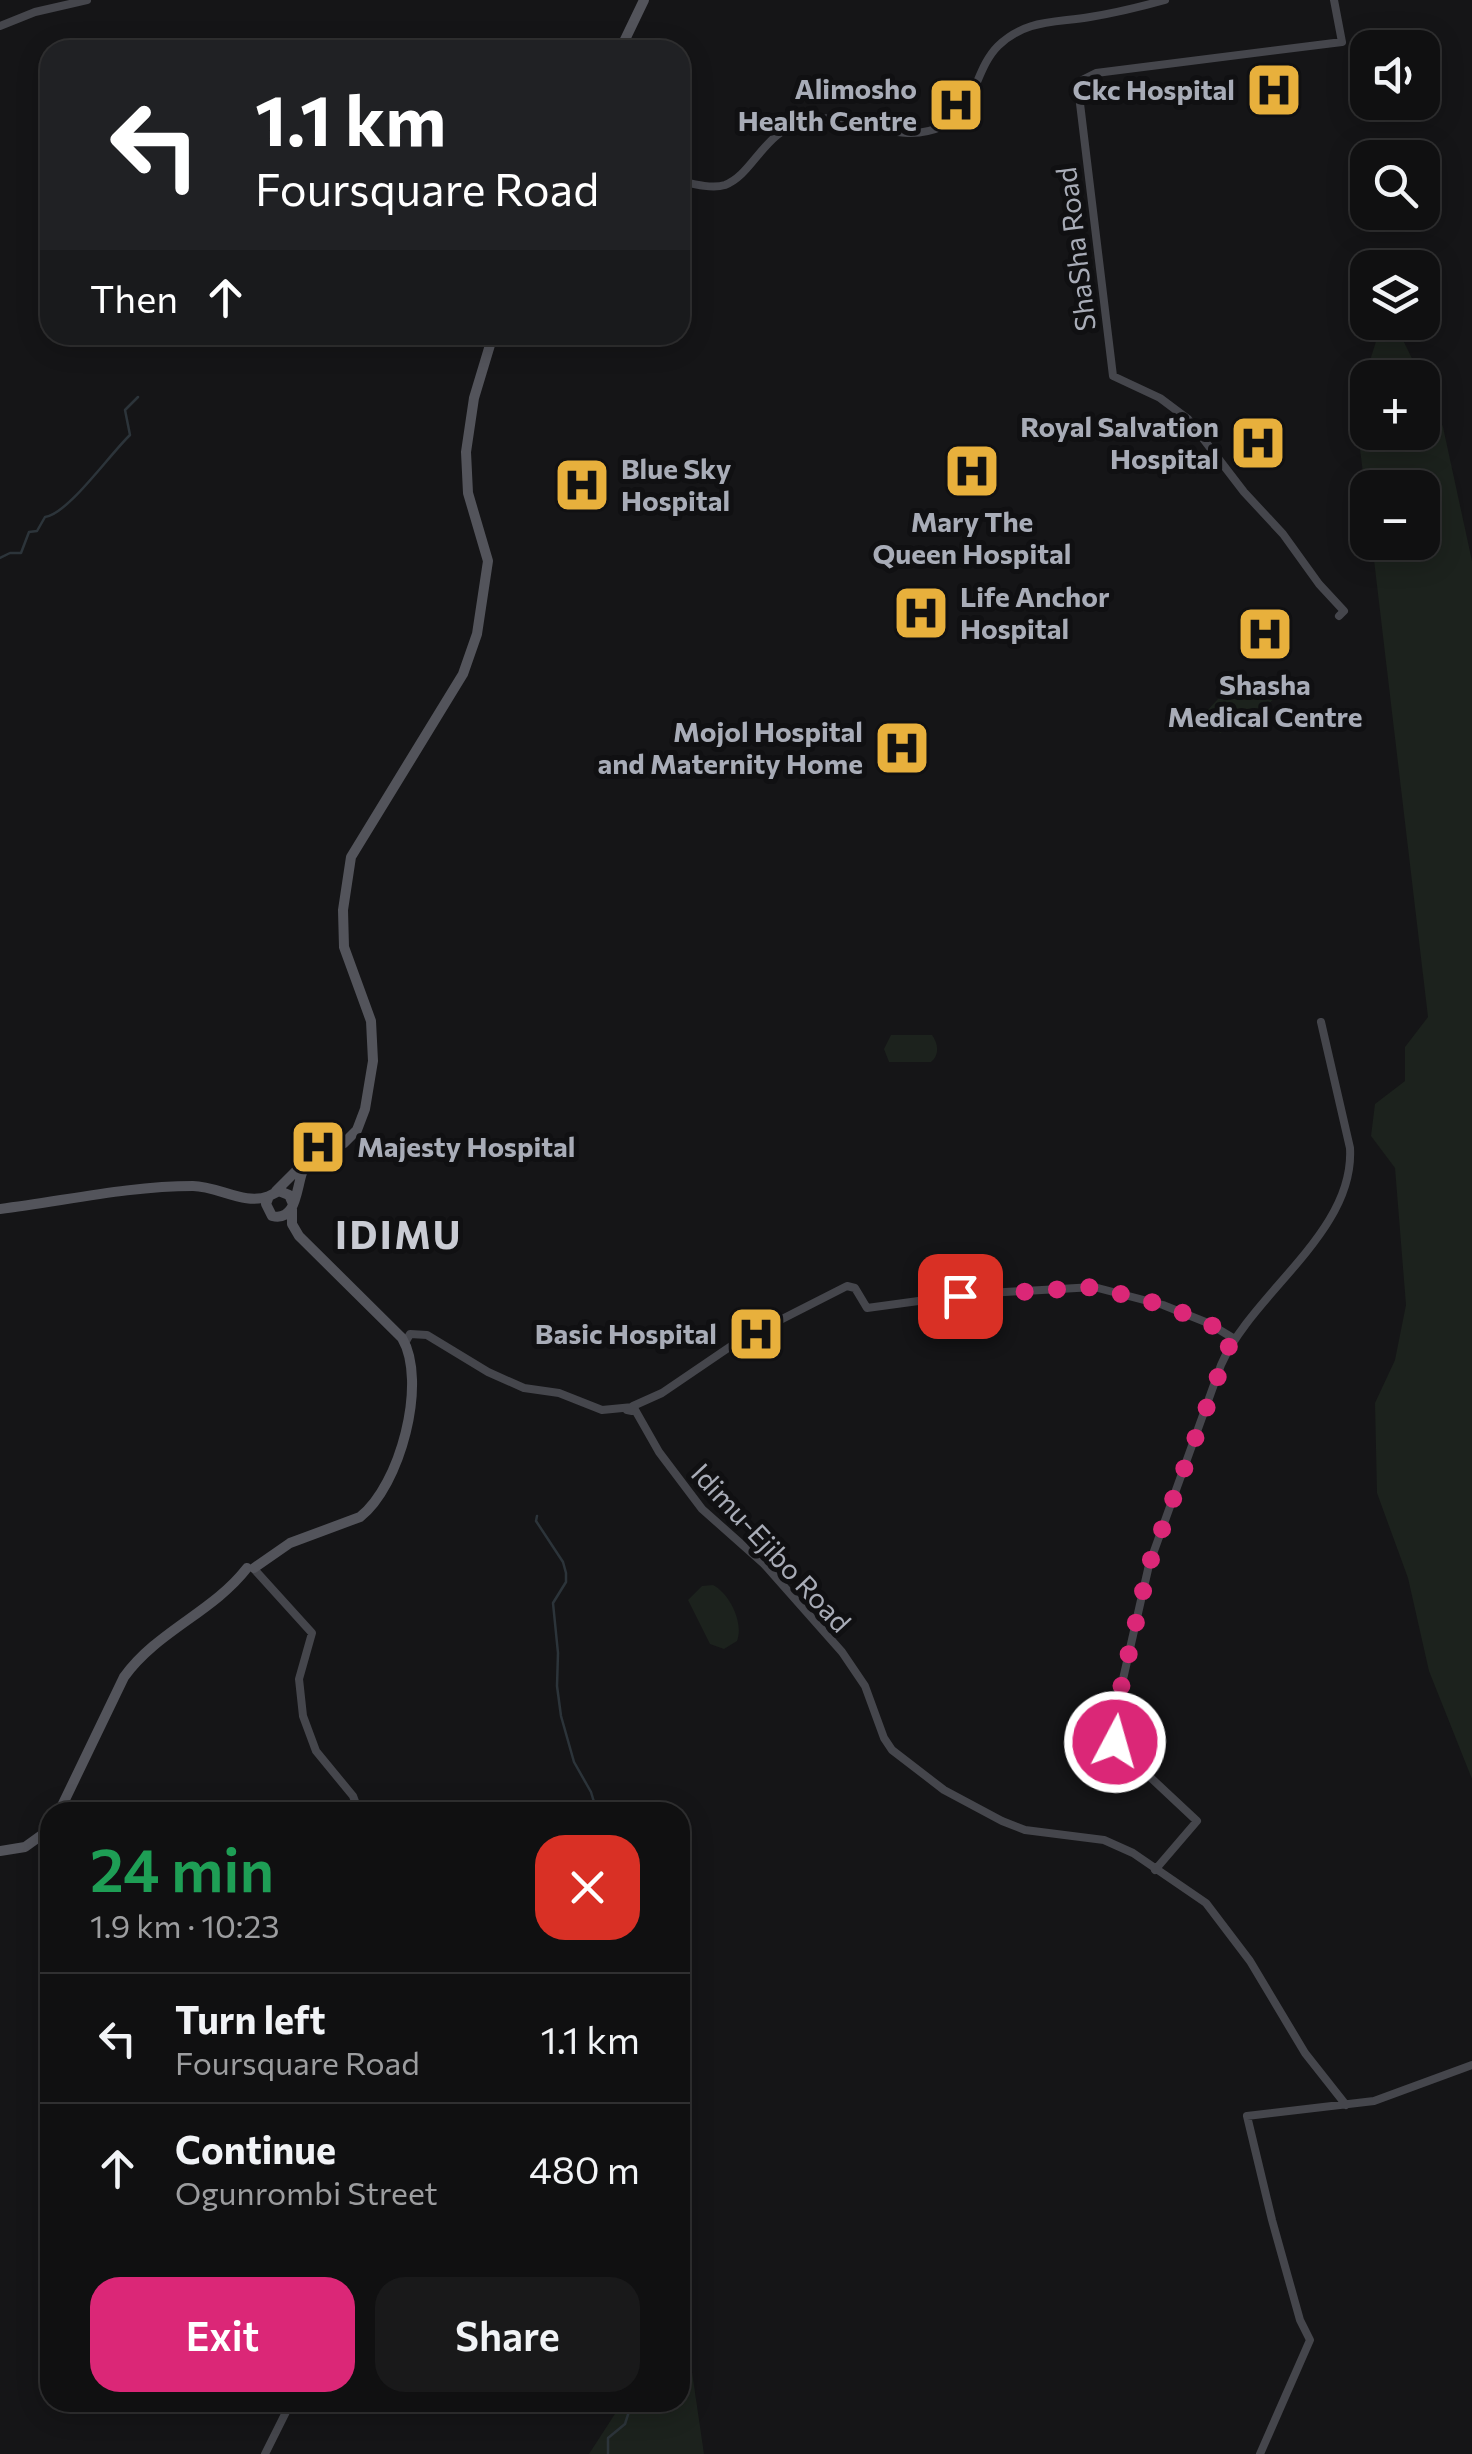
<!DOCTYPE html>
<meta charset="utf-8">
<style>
:root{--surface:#101011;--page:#19191a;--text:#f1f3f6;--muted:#9c9d9f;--line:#303031;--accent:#db2777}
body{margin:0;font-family:Commissioner,sans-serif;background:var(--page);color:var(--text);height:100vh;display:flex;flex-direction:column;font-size:38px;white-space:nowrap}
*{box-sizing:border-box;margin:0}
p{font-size:32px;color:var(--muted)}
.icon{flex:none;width:55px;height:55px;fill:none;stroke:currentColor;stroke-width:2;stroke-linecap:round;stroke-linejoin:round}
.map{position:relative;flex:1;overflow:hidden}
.details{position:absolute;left:40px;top:1802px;width:650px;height:610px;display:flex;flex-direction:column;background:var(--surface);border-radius:30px;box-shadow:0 5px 25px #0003,0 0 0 2px var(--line)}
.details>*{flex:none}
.guide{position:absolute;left:40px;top:40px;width:650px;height:305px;border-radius:30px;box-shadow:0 5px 25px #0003,0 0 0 2px var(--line);background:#202124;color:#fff;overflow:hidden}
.controls{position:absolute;left:1350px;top:30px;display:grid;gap:20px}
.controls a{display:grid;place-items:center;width:90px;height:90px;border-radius:20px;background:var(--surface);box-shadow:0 5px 25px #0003,0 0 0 2px var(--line);font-size:50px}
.pin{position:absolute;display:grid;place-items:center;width:85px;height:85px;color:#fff;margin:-42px;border-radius:20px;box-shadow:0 5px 15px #0006}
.me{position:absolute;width:110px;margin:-55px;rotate:6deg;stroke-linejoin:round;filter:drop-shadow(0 0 8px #0008)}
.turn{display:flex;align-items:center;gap:35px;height:210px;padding:0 50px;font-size:45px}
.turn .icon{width:130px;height:130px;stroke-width:2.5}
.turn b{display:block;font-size:70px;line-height:85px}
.then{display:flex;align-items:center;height:95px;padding:0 50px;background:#0003;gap:20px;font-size:38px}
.round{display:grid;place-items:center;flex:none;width:105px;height:105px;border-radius:30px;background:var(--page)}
.head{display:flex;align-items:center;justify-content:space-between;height:170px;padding:0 50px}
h1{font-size:60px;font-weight:600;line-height:75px;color:#1e9e55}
.button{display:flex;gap:20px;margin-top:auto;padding:20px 50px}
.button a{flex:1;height:115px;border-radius:30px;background:var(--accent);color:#fff;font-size:40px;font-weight:600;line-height:115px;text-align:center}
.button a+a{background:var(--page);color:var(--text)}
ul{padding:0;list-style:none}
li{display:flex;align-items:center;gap:30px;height:130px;padding:0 50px;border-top:2px solid var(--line)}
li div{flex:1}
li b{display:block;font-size:38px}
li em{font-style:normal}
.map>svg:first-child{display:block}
</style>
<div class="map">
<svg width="1472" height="2454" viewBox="0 0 1472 2454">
<rect width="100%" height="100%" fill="#151517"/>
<!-- green -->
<path fill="#1c221d" d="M1378 335 1403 340 1421 377 1368 378V432H1422L1423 382 1443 427 1472 561V1779L1429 1671 1408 1578 1377 1493 1375 1403 1395 1360 1406 1305 1395 1168 1371 1136 1375 1104 1405 1081V1047L1428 1017 1372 543 1422 542V488H1368L1367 505 1358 433 1365 410 1367 370Z
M1264 680 1274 699 1257 713 1220 733 1205 713 1229 687 1236 698Z
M891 1035H932C938 1043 940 1055 931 1062H889L884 1049Z
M713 1585C730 1594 744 1623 737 1641L724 1649 710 1644 688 1600 702 1586Z
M680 2290 704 2454H589L622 2403 628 2406 629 2403 680 2402Z"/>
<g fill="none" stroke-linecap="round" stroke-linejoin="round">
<!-- stream -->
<path stroke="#2c343a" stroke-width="2.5" d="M0 558 10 553H21L29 532 37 531 45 517C68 514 109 455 130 435L125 410 138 397
M537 1516 536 1521 563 1562 566 1573V1582L553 1603 558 1653 557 1686 561 1716 574 1762 591 1792 597 1812
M608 2454V2438L625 2424 632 2402"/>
<!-- secondary -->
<path stroke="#45464c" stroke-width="8" d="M1334 0 1342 42 1096 73 1080 81 1078 87 1113 376 1160 398 1188 419 1244 492 1283 534 1319 584 1344 611 1339 616
M0 26 35 12 87 0
M680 181C693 184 712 189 725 185 754 174 763 130 808 120 853 110 896 148 943 126 976 111 974 70 998 46 1026 19 1055 23 1090 17 1115 13 1140 7 1165 0
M405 1343 410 1334 427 1335 488 1372 524 1388 559 1393 602 1410 633 1407 632 1411 627 1410
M633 1406 662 1393 737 1342 847 1286 855 1288 867 1308 970 1294 1094 1287 1163 1305 1208 1323 1233 1338
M634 1408 659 1452 702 1509 764 1564 842 1652 865 1686 884 1738 892 1750 944 1790 1002 1821 1025 1830 1104 1840 1133 1853 1206 1903 1250 1961 1305 2053 1346 2105
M254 1569 312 1633 299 1679 303 1716 316 1751 353 1796 359 1812
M1155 1870 1197 1821 1119 1748 1113 1736V1723L1149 1565 1221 1365C1252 1293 1355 1232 1350 1148L1321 1022
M265 2454 291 2402
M1260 2454 1310 2340 1300 2320 1272 2220 1247 2116 1374 2101 1472 2065"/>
<!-- primary -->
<path stroke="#53545b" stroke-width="10" d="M620 50 644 0
M276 1191 303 1164
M293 1204 289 1195 279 1191 269 1196 266 1204 272 1216C297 1222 296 1188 303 1170L316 1158 344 1143 357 1130 365 1109 373 1061 371 1021 344 947 343 910 351 857 463 674 477 634 488 561 468 493 466 452 474 398 493 335
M0 1209C64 1201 129 1186 193 1186 218 1186 245 1206 269 1196
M254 1568 290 1543 360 1517C400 1486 428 1382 402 1338L299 1236 292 1224V1209
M59 1812 124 1677C157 1631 213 1612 247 1568
M0 1851 25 1847 50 1829"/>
</g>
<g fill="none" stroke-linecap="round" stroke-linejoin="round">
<!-- route -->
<path stroke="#db2777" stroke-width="18" stroke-dasharray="0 32.4" d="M960 1296 1094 1287 1163 1305 1208 1323 1232 1338 1149 1565 1113 1723 1115 1742"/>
</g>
<!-- icons -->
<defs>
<g id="hospital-square" transform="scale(2.875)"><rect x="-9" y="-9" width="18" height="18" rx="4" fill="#e8b03c" stroke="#101012"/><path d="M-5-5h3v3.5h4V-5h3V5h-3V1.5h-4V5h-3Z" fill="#111"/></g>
</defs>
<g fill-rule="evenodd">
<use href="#hospital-square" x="1274" y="90"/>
<use href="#hospital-square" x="956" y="105"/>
<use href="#hospital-square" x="1258" y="443"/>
<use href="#hospital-square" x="972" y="471"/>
<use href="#hospital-square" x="582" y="485"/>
<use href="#hospital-square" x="921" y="613"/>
<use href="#hospital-square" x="1265" y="634"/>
<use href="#hospital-square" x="902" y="748"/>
<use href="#hospital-square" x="318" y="1147"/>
<use href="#hospital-square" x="756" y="1334"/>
</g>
<g text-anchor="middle" stroke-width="10" stroke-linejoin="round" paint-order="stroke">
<!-- poi labels -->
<g font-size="28" font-weight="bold" fill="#a8acb7" stroke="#101012" text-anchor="end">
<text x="917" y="99">Alimosho<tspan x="917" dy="32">Health Centre</tspan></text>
<text x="1235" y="100">Ckc Hospital</text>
<text x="1219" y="437">Royal Salvation<tspan x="1219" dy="32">Hospital</tspan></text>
<text x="621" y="479" text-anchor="start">Blue Sky<tspan x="621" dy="32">Hospital</tspan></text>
<text x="972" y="532" text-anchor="middle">Mary The<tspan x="972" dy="32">Queen Hospital</tspan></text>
<text x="960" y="607" text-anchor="start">Life Anchor<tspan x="960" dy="32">Hospital</tspan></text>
<text x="1265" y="695" text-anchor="middle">Shasha<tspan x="1265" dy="32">Medical Centre</tspan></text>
<text x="863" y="742">Mojol Hospital<tspan x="863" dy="32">and Maternity Home</tspan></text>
<text x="357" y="1157" text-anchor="start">Majesty Hospital</text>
<text x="717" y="1344">Basic Hospital</text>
</g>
<!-- street labels -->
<g font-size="28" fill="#a8acb7" stroke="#101012">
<text transform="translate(1076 249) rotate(-97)" y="10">ShaSha Road</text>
<text transform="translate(771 1548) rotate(47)" y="10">Idimu-Ejibo Road</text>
</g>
<!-- district labels -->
<g font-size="38" font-weight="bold" letter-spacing="2.5" fill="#c9cbd3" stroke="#101012">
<text x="399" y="1249">IDIMU</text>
</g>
</g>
</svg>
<div class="controls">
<a><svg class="icon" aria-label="sound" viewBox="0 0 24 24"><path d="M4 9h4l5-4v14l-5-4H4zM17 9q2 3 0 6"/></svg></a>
<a><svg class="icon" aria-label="search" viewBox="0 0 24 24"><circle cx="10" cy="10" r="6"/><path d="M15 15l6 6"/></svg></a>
<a><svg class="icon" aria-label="layers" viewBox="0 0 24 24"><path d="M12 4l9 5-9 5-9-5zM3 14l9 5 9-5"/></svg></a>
<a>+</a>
<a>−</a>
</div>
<div class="pin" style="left:960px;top:1296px;background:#d93025"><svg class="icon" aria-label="arrive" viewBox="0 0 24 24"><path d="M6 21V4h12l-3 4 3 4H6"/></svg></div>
<svg class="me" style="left:1115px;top:1742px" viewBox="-20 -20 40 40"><circle r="17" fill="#db2777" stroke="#fff" stroke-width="3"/><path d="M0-11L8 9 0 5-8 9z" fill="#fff"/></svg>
<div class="guide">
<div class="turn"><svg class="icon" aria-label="left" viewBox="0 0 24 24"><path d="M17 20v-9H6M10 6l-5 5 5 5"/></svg><div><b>1.1 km</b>Foursquare Road</div></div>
<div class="then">Then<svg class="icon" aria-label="ahead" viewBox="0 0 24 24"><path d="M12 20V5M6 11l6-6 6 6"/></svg></div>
</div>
<section class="details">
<div class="head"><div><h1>24 min</h1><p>1.9 km · 10:23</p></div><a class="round" style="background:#d93025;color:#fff"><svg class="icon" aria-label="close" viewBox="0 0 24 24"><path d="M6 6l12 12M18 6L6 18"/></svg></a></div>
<ul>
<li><svg class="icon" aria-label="left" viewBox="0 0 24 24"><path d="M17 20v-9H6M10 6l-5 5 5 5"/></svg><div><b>Turn left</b><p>Foursquare Road</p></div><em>1.1 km</em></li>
<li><svg class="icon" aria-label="ahead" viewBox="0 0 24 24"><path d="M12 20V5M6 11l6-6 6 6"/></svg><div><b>Continue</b><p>Ogunrombi Street</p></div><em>480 m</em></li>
</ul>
<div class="button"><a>Exit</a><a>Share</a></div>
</section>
</div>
